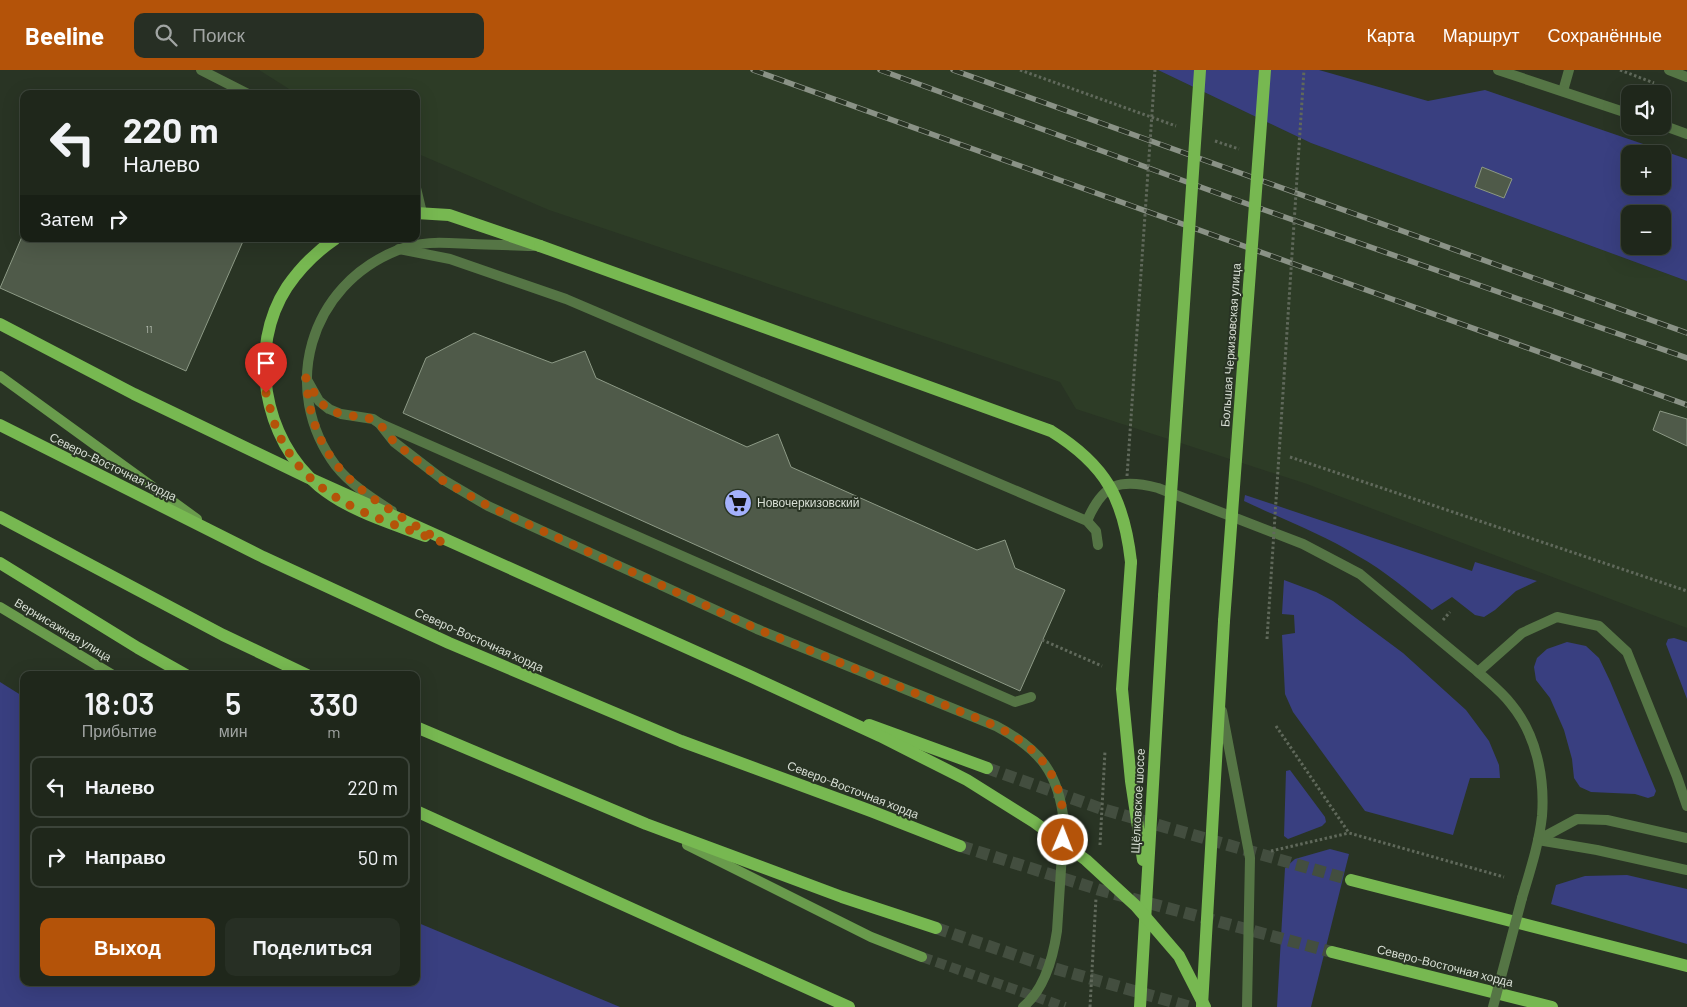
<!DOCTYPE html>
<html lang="ru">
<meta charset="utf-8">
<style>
:root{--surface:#1f271b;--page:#272f24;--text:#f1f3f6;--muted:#a1a5a3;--line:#3c443a;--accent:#b45309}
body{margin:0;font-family:Barlow,sans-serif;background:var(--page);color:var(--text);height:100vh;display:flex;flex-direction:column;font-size:19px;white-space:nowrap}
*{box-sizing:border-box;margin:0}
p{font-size:16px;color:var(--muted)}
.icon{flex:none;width:28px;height:28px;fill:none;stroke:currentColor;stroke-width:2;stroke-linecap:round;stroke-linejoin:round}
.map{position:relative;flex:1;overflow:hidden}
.panel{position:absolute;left:20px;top:601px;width:400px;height:315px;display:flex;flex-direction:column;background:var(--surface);border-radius:10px;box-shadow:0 5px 20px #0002,0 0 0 1px var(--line)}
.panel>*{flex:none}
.hud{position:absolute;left:20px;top:20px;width:400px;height:152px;border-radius:10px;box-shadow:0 5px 20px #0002,0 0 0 1px var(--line);background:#1f271b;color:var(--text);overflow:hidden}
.controls{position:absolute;left:1621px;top:15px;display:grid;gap:10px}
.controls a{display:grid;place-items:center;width:50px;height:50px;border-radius:10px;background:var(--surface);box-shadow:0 5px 20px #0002,0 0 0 1px var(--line);font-size:25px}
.pin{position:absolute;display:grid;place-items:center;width:42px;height:42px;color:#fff;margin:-51px -21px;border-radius:50% 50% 50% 0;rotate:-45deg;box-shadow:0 0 5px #0007}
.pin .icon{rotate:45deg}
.me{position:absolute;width:55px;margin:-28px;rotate:1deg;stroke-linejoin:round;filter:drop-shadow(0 0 4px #0008)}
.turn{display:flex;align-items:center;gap:18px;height:105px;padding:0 20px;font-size:22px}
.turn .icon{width:65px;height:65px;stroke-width:2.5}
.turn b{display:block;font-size:35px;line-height:42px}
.then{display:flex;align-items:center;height:48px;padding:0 20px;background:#0003;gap:10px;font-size:19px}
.eta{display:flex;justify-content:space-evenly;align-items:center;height:85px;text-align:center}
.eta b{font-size:30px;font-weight:600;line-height:35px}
.primary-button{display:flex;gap:10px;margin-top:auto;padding:10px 20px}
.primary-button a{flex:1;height:58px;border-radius:10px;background:var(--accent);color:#fff;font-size:20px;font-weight:600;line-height:58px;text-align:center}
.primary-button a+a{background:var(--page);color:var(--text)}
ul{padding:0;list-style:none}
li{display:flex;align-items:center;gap:15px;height:62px;margin:0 10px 8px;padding:0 10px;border:2px solid var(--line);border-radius:10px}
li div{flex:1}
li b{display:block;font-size:19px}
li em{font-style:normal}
header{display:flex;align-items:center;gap:30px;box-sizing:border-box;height:70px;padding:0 25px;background:var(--accent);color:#fff}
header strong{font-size:24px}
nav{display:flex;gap:28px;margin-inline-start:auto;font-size:18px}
.search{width:350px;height:45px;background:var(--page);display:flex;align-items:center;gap:12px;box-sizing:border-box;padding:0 18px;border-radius:10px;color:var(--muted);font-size:19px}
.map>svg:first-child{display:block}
</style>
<header>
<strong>Beeline</strong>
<div class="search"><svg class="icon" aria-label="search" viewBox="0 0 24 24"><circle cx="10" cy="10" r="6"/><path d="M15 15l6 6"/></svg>Поиск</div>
<nav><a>Карта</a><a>Маршрут</a><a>Сохранённые</a></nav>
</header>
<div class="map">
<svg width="1687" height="937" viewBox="0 0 1687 937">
<rect width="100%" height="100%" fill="#293424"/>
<!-- built -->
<path fill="#2d3c26" d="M259 0H1158L1311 73 1687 211V558L1307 414 1076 339 1060 312 549 140 416 83V24H297Z"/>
<!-- green -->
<path fill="#393f80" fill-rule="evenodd" d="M1158 0H1319L1428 31 1485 20 1687 89V211L1311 73ZM1630 84H1662V116H1630ZM1482 97 1511 109 1504 128 1475 117ZM1630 144H1662V176H1630Z
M1245 425 1472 501 1475 492 1537 511 1516 521 1495 540 1484 547 1475 545 1452 527 1432 540C1408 521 1385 501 1358 486 1322 464 1282 449 1244 431Z
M1284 510 1316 522 1333 531 1403 583 1466 640 1489 671 1499 695 1500 708H1470L1453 765 1365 741 1293 642 1285 624 1282 565 1295 563 1294 545 1282 544Z
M1674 568 1687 572V629L1666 574 1668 569Z
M1567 572 1586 576 1599 588 1610 611 1656 721 1654 726 1648 728 1635 724 1591 722 1580 717 1574 708 1572 689 1564 660 1550 628 1536 610 1534 597 1537 588 1547 579Z
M0 612 24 627V912H416V852L620 937H0Z
M1290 700 1325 747 1326 752 1322 756 1288 769 1284 766 1286 701Z
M1330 779 1349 784 1311 937H1277L1285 798 1295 789Z
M1627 805 1687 819V874L1551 834 1556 815 1585 806Z"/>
<!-- building -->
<path fill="#4f5a49" stroke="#8d9a86" d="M1482 97 1512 109 1504 128 1475 117Z
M24 162V169H244L186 301 0 218Z
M474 263 552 293 585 281 596 308 747 377 778 364 791 397 977 480 1005 470 1015 498 1065 520 1020 621 403 343 426 288Z
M1660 341 1687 349V376L1653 360Z"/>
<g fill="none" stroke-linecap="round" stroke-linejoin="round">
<!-- secondary-tunnel -->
<path stroke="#434e3f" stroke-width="10" stroke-dasharray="10 5" stroke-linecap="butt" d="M922 887 1065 937"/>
<!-- primary-tunnel -->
<path stroke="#434e3f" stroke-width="12" stroke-dasharray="12 6" stroke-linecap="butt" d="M987 698 1102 739 1351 810
M960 776 1100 820 1332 882
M936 858 1053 898 1191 937"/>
<!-- path -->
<path stroke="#60695b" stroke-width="3" stroke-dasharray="2.5 2.5" stroke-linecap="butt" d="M1020 0 1176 56
M1620 0 1654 13
M1215 71 1239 79
M1290 387 1687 521
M1443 550 1450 542
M1042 570 1102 596
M1276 656 1349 763 1504 807
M1100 775 1105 681
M1271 781 1349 763
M1090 937 1096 828"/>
<!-- lane -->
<path stroke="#557545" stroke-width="10" d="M201 0 248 24
M1669 0 1687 7
M1563 21 1569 0
M416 118 422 143
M399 179 450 189 566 229 1087 451 1096 461 1098 475
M379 353 1015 632 1031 627
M1087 451C1103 413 1120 408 1158 418L1303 474 1360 504 1478 602
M1538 770 1597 780 1687 800"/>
<!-- street -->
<path stroke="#557545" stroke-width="10" d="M1498 0 1630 44
M1662 55 1687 64
M306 308 319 331 329 339 341 344 373 349 379 353 394 372 442 409 488 436 757 559 996 656C1040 679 1059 703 1064 753L1057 861C1053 888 1045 919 1023 937
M392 441C372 428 351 415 336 396 279 320 309 215 398 180 423 170 446 173 472 174 493 175 513 175 533 176
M1222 641 1250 788 1247 937
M1538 770 1577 749 1607 750 1687 768
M1522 828C1530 801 1539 774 1542 746 1545 707 1536 664 1511 634 1502 622 1489 612 1478 602L1522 563 1557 547 1599 556 1627 582 1677 707 1687 736"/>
<!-- secondary -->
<path stroke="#699b4c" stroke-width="10" d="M0 306 197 449
M0 537 113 605
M687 775 871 867 922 887"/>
<!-- primary -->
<path stroke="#77b851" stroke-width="12" d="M416 143 449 145 540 176
M335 169C316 182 300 198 287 217 247 278 263 370 319 416 350 441 388 452 425 466
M0 355 263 487 449 573 681 671 871 741 960 776
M0 447 223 565 307 605
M1131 492 1122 619 1131 711 1143 790
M0 493 138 578 186 605
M869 655 987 698
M416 657 646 754 842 827 936 858
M416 741 849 937
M1351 810 1687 896
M1332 882 1552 937
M1202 936 1224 551
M1140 937 1164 526"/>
<!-- rail casing -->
<g stroke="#8a9286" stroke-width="5.5">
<path id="rail" d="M753 0 1687 335
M880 0 1239 131 1687 288
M953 0 1687 263"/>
</g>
<!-- rail -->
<use href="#rail" stroke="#293424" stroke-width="4" stroke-dasharray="11" stroke-linecap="butt"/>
<!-- path-bridge -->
<path stroke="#60695b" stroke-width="3" stroke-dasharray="2.5 2.5" stroke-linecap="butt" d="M1127 406 1155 0
M1267 569 1304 0"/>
<!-- street-bridge -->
<path stroke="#557545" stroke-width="10" d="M1493 937 1522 828"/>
<!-- primary-bridge -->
<path stroke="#77b851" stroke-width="12" d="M540 176 1051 361C1106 395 1124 429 1131 492
M0 254 134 324 309 408 752 607 880 666 967 710 1034 752 1086 790 1136 836 1179 886 1205 937
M1164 526 1200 0
M1224 551 1265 0"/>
</g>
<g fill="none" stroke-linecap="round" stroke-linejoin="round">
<!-- route -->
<path stroke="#b45309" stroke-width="9" stroke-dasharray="0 16.2" d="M266 323C269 331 270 340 273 349 299 428 372 446 442 472 369 426 313 404 306 308L319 331 329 340 341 344 372 349 379 353 394 372 442 410 488 436 757 559 996 656C1046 682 1067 713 1063 770"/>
</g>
<!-- icons -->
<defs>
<g id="supermarket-disc" transform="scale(1.4375)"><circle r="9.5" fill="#a4b1fc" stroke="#293424"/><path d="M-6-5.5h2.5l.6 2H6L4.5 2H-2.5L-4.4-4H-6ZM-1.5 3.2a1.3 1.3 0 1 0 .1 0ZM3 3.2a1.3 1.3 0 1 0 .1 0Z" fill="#111"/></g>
</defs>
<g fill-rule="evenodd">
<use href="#supermarket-disc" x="738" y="433"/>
</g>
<g text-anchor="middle" stroke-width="4" stroke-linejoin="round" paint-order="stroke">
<!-- number labels -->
<g font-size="10" fill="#b6beb2">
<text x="149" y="263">11</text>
</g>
<!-- street labels -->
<g font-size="12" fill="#d8dfd5" stroke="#293424">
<text transform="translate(1231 275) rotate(-86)" y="4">Большая Черкизовская улица</text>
<text transform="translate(113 397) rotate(26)" y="4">Северо-Восточная хорда</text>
<text transform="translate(63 560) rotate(31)" y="4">Вернисажная улица</text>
<text transform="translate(479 570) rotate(24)" y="4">Северо-Восточная хорда</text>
<text transform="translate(853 720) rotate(21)" y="4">Северо-Восточная хорда</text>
<text transform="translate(1138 731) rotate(-87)" y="4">Щёлковское шоссе</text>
<text transform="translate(1445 896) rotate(14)" y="4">Северо-Восточная хорда</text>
</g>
<!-- poi labels -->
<g font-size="12" fill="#d8dfd5" stroke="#293424" text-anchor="start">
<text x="757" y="437">Новочеркизовский</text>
</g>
</g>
</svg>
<div class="controls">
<a><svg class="icon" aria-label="sound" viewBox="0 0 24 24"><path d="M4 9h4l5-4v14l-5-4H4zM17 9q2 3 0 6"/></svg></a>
<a>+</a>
<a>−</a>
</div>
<div class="pin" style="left:266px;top:323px;background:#d93025"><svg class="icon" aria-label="arrive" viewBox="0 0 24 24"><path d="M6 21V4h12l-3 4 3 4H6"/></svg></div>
<svg class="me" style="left:1063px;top:770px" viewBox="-20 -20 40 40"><circle r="17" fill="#b45309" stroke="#fff" stroke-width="3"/><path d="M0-11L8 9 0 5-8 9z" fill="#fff"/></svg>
<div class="hud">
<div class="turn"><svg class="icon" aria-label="left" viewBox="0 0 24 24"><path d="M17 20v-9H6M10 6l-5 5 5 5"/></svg><div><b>220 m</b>Налево</div></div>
<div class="then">Затем<svg class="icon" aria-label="right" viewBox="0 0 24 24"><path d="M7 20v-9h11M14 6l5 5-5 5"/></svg></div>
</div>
<section class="panel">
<div class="eta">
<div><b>18:03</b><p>Прибытие</p></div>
<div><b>5</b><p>мин</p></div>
<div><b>330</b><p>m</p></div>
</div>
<ul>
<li><svg class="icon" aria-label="left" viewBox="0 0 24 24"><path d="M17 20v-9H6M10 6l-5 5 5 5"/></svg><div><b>Налево</b></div><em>220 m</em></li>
<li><svg class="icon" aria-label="right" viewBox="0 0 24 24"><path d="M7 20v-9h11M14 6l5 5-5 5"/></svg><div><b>Направо</b></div><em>50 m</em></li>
</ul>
<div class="primary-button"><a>Выход</a><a>Поделиться</a></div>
</section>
</div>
